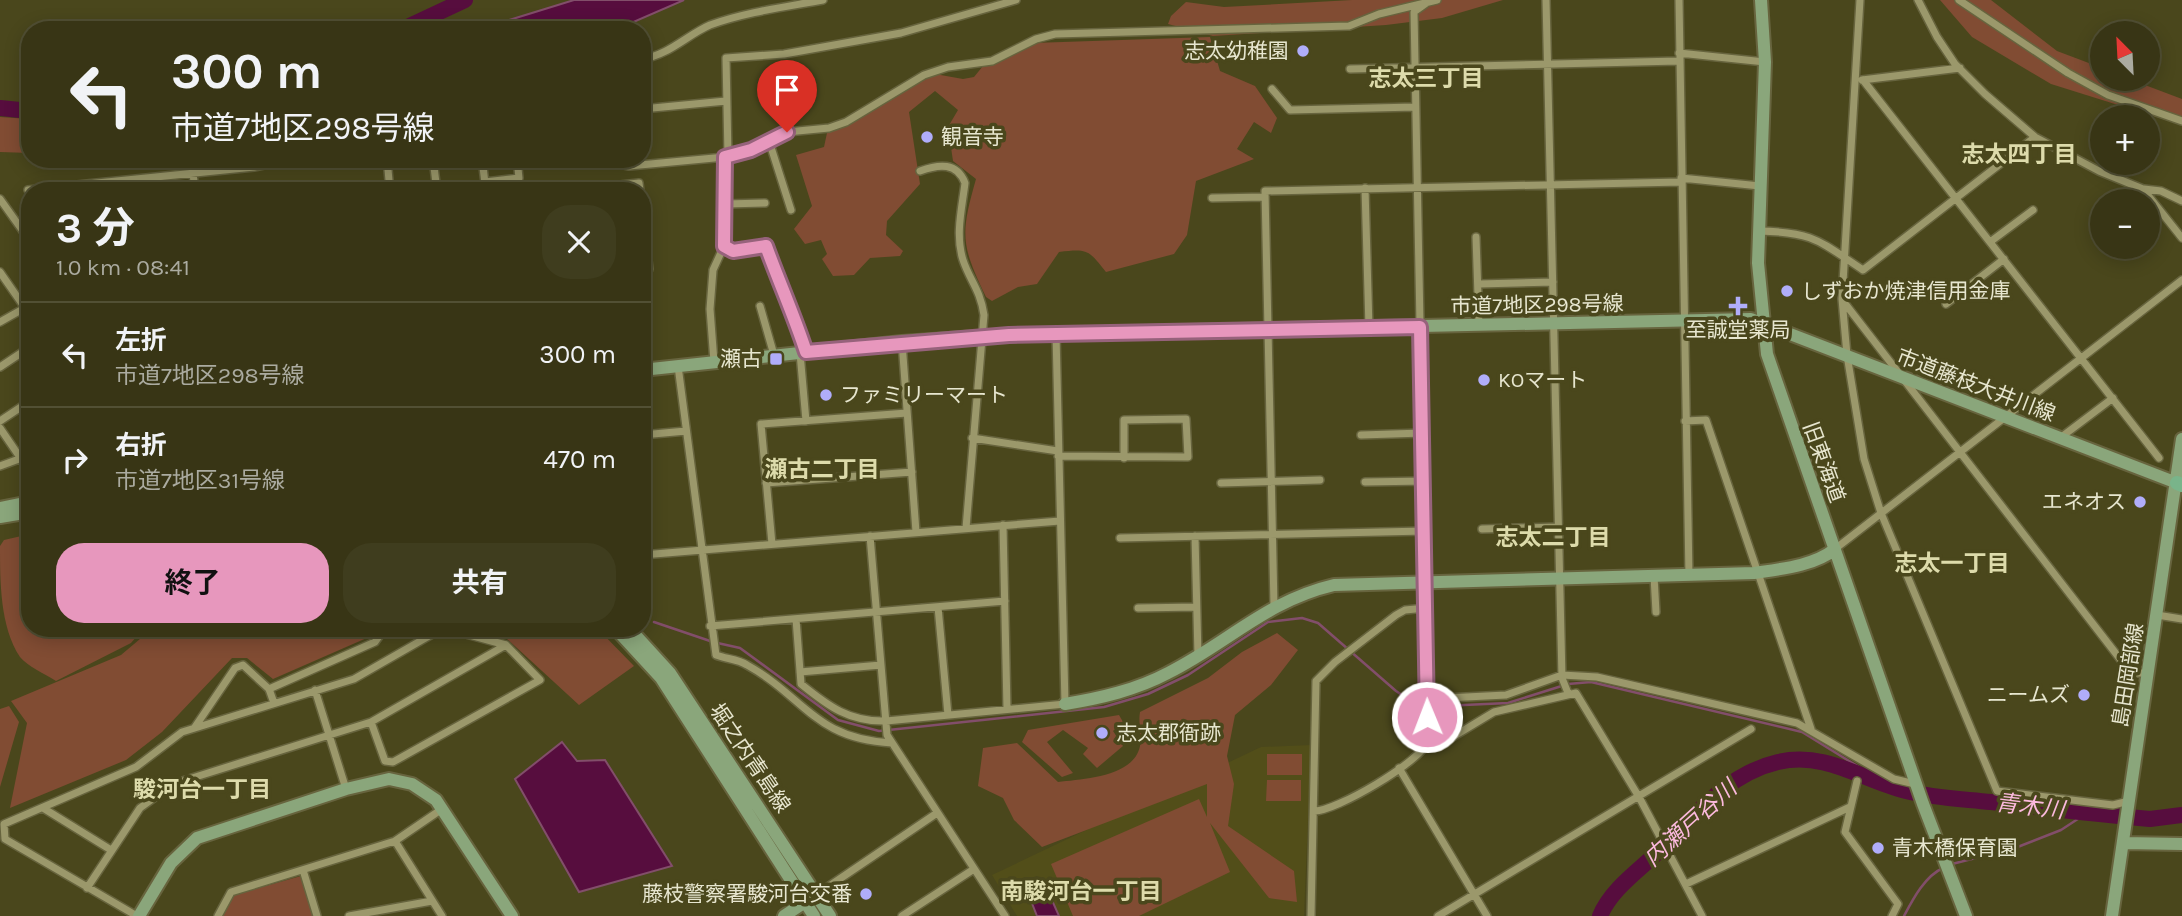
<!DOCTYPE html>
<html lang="ja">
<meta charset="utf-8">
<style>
:root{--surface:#383515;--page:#3f3d1e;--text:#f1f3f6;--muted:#ababa0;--line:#525034;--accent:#e797bd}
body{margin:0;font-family:Karla,"Noto Sans JP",sans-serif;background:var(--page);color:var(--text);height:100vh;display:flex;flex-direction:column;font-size:26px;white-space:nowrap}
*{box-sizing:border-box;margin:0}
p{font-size:23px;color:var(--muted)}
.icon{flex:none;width:38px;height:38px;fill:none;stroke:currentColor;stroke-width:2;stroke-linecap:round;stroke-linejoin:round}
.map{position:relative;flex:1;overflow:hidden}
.details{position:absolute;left:21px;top:182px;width:630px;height:455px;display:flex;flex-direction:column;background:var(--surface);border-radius:28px;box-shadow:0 4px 18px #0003,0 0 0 2px var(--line)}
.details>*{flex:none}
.top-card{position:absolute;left:21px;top:21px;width:630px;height:147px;border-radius:28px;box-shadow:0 4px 18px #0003,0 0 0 2px var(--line);background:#383515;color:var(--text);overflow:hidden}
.needle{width:46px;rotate:336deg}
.controls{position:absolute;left:2090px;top:21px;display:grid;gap:14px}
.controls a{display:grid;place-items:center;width:70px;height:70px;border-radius:50%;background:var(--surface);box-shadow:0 4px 18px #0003,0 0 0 2px var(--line);font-size:35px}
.pin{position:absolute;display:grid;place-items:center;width:60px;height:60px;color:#fff;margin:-72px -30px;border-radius:50% 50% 50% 0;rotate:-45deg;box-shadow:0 0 7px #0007}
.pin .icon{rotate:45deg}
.me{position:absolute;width:77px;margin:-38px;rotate:359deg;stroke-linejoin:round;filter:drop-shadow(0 0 5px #0008)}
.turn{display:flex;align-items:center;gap:24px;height:147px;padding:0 35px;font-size:32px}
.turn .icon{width:91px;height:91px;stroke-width:2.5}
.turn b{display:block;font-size:49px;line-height:60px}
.round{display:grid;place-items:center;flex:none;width:74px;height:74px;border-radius:28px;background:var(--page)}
.headline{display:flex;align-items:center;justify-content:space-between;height:119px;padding:0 35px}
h1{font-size:42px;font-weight:700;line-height:52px}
.button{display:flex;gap:14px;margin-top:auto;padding:14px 35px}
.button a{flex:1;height:80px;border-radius:28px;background:var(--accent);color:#111;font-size:28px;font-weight:700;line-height:80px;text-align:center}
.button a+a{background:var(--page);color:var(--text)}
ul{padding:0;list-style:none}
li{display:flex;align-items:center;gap:21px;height:105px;padding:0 35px;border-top:2px solid var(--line)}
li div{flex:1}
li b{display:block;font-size:26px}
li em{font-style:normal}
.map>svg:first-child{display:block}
</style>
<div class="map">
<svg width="2182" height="916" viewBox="0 0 2182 916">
<rect width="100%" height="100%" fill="#4a471c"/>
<!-- built -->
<path fill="#524e19" d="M1311 745 1304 916H1017L992 875 1261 747Z"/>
<!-- green -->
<path fill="#814c33" d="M1352 0H1503L1442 18 1386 25 1213 36 1168 24 1171 16 1186 2 1224 7Z
M1940 0H1991L2057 51 2102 68V79H2129L2182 99V125L2051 84 1972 37Z
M1210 37 1220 71 1255 86 1277 118 1271 133 1254 122 1237 149 1254 159 1196 181 1187 235 1174 254 1106 272C1088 249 1087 249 1059 252L1037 284 1018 287 992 301 986 297C961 245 960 235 976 179L953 161 948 127 958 110 935 91 909 112 920 184 887 221 886 235 903 251 900 256 870 258 854 275 833 276 822 259 827 254 821 240 805 244 794 229 812 206 796 155 824 147 827 133 935 74 963 79 974 77 983 66 1033 43Z
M0 117 30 119V153L0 152Z
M30 534V628H144L131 643 56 681C45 674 27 666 20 657 0 627 0 581 0 546L4 540Z
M153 628H376L369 637 273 679 247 658H232L162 732 126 760 10 808 27 723 11 701 121 655Z
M471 628H597L634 666 579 705 506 638Z
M1277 633 1298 650 1271 685 1235 715 1227 756 1234 784 1228 826 1294 871 1297 902 1269 898 1210 823 1230 872 1139 916H1073L1051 864 1199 799 1207 817V784L1042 847 1014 820 1003 798 978 786 983 748 1017 743 1058 782C1083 779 1134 777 1140 746 1142 735 1138 723 1140 712L1208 678 1242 652Z
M9 706 19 722 0 787V709Z
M1119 715 1123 722 1113 731 1123 746 1097 768 1083 754 1088 748 1063 730 1047 742 1073 773 1062 777 1022 742 1028 730Z
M1267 754H1302V775H1267Z
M1267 780H1301V801H1266Z
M301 876 313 916H223L234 895Z"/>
<!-- water -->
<path fill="#570d3e" stroke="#824e6a" stroke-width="2" d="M574 0H684L615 30H477Z
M562 742 577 761 605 760 672 866 579 892 515 779Z
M1043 880 1059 916H1037L1026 888Z"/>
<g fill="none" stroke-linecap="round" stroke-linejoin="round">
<!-- stream -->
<path stroke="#824e6a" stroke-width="2.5" d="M654 622 713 642 740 648 838 720 879 731 1104 707 1148 694 1188 675 1268 622 1302 618 1318 623 1396 691 1420 707 1508 703 1568 684 1591 682 1802 732 1880 780
M1952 864 2015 848 2061 830 2087 813
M1904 916C1913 899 1925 876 1943 868"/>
<!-- river -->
<path stroke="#570d3e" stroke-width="16" d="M401 30 465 0
M0 108 30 111
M1600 916C1612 887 1643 868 1664 846 1697 812 1730 773 1778 762 1826 751 1862 780 1906 791 1933 798 1963 799 1991 802 2044 808 2097 814 2150 819L2182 815"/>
<!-- street casing -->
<g stroke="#67643e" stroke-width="10">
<path id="street" d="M1546 0 1562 678 1568 693
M1679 0 1689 576
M1860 0 1842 299 1847 355 1864 459 1881 513 1997 791 2113 805 2129 801
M1918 0 1937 37 1955 64 1985 94 2035 137 2099 171 2143 189 2182 238
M1959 0 2068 73 2108 95 2182 121
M1679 53 1765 62
M642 59C669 55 687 35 710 25 746 12 785 7 823 0
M1350 69 1678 61
M1862 80 1960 68
M1863 80 2159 458
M1272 89 1290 110 1415 107
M642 109 726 101
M769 141 791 210
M728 156 726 58 784 54 901 33 1016 0
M387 159 390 191
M433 159 437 191
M482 159 486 191
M597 159 629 166 725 157 751 150 787 132 829 128 846 122 924 75 948 67 992 61 1036 39 1055 34 1349 26 1379 14 1437 0
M920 171C939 164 957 162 965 183 962 208 955 235 963 260 970 281 980 289 984 315L966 528
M193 173 195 191
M1681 178 1760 186
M485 182 519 178 517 159
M1365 188 1369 328
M2144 189 2161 191 2182 201
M28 190 254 167 293 159
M565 191 639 183 640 191
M1212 198 1265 197
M0 199 30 241
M726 204 765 203
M642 211 649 269 642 273
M1759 231C1814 232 1819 241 1863 270L2035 137
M1476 237 1479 325
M1990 242 2033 210
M724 246 733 251 767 246C778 282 794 315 806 352
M0 272 25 308
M1479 284 1553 282
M1843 301 2124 664 2136 673H2148
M1946 304 2004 259
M760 306 774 355
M0 322 30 305
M902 342 916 532
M800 353 806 421
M714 362 710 309 713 270 724 246 726 221 725 157
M678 366 716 655C726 659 738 659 747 665 805 697 814 739 892 743
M0 367 30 347
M0 421 30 401
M1685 421 1706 420 1811 729
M0 428 30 472
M642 435 686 431
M1361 435 1423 433
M972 438 1058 451
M2060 438 2113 398
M1058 456 1188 457 1186 419 1124 420V458
M0 466 30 455
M1365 482 1424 481
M766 483 912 472
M1221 483 1320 480
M1003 525 1007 709
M1482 529 1558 527
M870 536 887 735 1005 916
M1195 536 1198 656
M1120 538 1425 531
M772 544 761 424 907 413
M1835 549 2182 280
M642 555 1060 521
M1654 576 1656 612
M1274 606 1265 191 1681 182
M938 607 948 715
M1138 608 1196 607
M2157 615 2182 619
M796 619 801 684C828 706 849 722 886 721L1065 704 1056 334
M710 626 1005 601
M800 672 881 665
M269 689 375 642 385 628
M315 690 346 789
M1426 699 1506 695 1562 675 1597 677 1797 723 1894 779 1915 784
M371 722 385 761 393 762 540 680 506 645 444 628
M195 727 235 668 243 665 269 689 274 703
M1428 742 1446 741 1494 712 1576 693 1639 797 1702 916
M1399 768 1487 916
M1857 781 1845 832 1898 904 1892 916
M43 808 111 850
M1314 811C1335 812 1422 761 1428 741L1414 12 1428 2
M395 841 442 916
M303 870 317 916
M1686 884 1850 807
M87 888 140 808 173 784 371 722 506 645
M813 897 937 813
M137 916 5 839 4 824 136 767 182 732 354 679 443 628
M218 916 231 892 395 841 442 809
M349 916 432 901
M902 916 974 869
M1311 916 1316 681 1335 662 1396 615 1405 610 1426 608
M1438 916 1751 729"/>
</g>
<!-- secondary casing -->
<g stroke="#67643e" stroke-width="16">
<path id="secondary" d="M1761 0 1765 62 1758 263 1767 354 1923 804 1966 916
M642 370 902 342 1009 335 1751 319 2177 483
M0 508 30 502
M0 517 30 512
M615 628 661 678 814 916
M629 628 670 673 830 916
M1065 704C1101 698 1136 690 1168 673 1228 643 1266 601 1334 585L1754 573C1781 569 1814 566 1835 549
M2123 843 2182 844
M139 916 171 863 197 838 346 789 389 779 412 784 436 800 512 916
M784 916 805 902
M2112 916 2182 439"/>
</g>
<!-- primary casing -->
<g stroke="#67643e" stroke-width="18">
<path id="primary" d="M2177 483 2182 485"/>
</g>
<!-- street -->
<use href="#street" stroke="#9b986b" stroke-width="7"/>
<!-- secondary -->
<use href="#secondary" stroke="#8aa67b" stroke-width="12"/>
<!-- primary -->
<use href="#primary" stroke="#79b48a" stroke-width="14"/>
</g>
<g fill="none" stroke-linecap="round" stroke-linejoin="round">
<!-- route casing -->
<g stroke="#96627b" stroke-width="18">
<path id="route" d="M787 132 751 150 725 157 724 246 733 251 766 246C779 282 794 315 806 352L1009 335 1420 327 1427 717"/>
</g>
<!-- route -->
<use href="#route" stroke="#e797bd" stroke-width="12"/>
</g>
<!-- markers -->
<g fill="#b0adfa" stroke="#4a471c" stroke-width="2.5">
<circle cx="1303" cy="51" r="7"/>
<circle cx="927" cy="137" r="7"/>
<circle cx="1787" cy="291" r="7"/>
<path d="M1734.5 295.5h7v7h7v7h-7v7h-7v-7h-7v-7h7z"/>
<rect x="769" y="352" width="14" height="14" rx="3.5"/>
<circle cx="1484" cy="380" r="7"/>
<circle cx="826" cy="395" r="7"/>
<circle cx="2140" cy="502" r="7"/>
<circle cx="2084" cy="695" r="7"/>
<circle cx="1102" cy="733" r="7"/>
<circle cx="1878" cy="848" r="7"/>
<circle cx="866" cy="894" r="7"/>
</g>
<g text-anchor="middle" stroke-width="7" stroke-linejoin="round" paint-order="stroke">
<!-- poi labels -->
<g font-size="21" fill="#e7e6cf" stroke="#4a471c" text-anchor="start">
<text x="1289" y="58" text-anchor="end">志太幼稚園</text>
<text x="941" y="144">観音寺</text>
<text x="1801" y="298">しずおか焼津信用金庫</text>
<text x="1738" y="337" text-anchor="middle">至誠堂薬局</text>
<text x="762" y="366" text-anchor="end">瀬古</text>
<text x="1498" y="387">KOマート</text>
<text x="840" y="402">ファミリーマート</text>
<text x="2126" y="509" text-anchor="end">エネオス</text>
<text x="2070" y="702" text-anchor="end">ニームズ</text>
<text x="1116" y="740">志太郡衙跡</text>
<text x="1892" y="855">青木橋保育園</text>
<text x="852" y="901" text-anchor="end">藤枝警察署駿河台交番</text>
</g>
<!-- street labels -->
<g font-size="21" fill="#e7e6cf" stroke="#4a471c">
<text transform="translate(1537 305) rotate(-1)" y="7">市道7地区298号線</text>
<text transform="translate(1976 385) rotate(21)" y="7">市道藤枝大井川線</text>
<text transform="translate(1824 462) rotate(70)" y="7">旧東海道</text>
<text transform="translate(2128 675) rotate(-81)" y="7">島田岡部線</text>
<text transform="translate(750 758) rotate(56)" y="7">堀之内青島線</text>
</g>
<!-- neighbourhood labels -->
<g font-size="23" font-weight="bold" fill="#dddbab" stroke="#4a471c">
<text x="1426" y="86">志太三丁目</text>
<text x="2019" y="162">志太四丁目</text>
<text x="822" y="477">瀬古二丁目</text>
<text x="1553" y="545">志太二丁目</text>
<text x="1952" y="571">志太一丁目</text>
<text x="202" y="797">駿河台一丁目</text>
<text x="1081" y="899">南駿河台一丁目</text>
</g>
<!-- water labels -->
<g font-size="23" font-style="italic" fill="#fbb9dd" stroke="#4a471c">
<text transform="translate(2030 806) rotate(7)" y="8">青木川</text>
<text transform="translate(1690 823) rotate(-42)" y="8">内瀬戸谷川</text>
</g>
</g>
</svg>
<div class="controls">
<a><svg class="needle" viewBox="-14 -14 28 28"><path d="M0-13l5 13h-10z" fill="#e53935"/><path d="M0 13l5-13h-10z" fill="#ababa0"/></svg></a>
<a>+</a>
<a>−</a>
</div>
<div class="pin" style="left:787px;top:132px;background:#d93025"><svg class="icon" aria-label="arrive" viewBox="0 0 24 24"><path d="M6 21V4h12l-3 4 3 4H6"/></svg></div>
<svg class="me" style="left:1427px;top:717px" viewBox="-20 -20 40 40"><circle r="17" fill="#e797bd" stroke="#fff" stroke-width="3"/><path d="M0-11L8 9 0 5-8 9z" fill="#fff"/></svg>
<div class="top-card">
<div class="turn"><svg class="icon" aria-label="left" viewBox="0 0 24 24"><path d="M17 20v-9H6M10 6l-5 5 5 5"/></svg><div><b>300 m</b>市道7地区298号線</div></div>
</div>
<section class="details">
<div class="headline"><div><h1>3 分</h1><p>1.0 km · 08:41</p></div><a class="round"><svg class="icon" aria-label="close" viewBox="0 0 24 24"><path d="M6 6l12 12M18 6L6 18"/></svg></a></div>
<ul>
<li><svg class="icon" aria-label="left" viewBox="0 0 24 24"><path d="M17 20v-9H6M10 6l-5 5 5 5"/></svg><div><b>左折</b><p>市道7地区298号線</p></div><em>300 m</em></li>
<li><svg class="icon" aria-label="right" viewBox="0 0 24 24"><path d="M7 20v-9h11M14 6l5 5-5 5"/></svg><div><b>右折</b><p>市道7地区31号線</p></div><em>470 m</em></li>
</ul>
<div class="button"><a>終了</a><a>共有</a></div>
</section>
</div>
